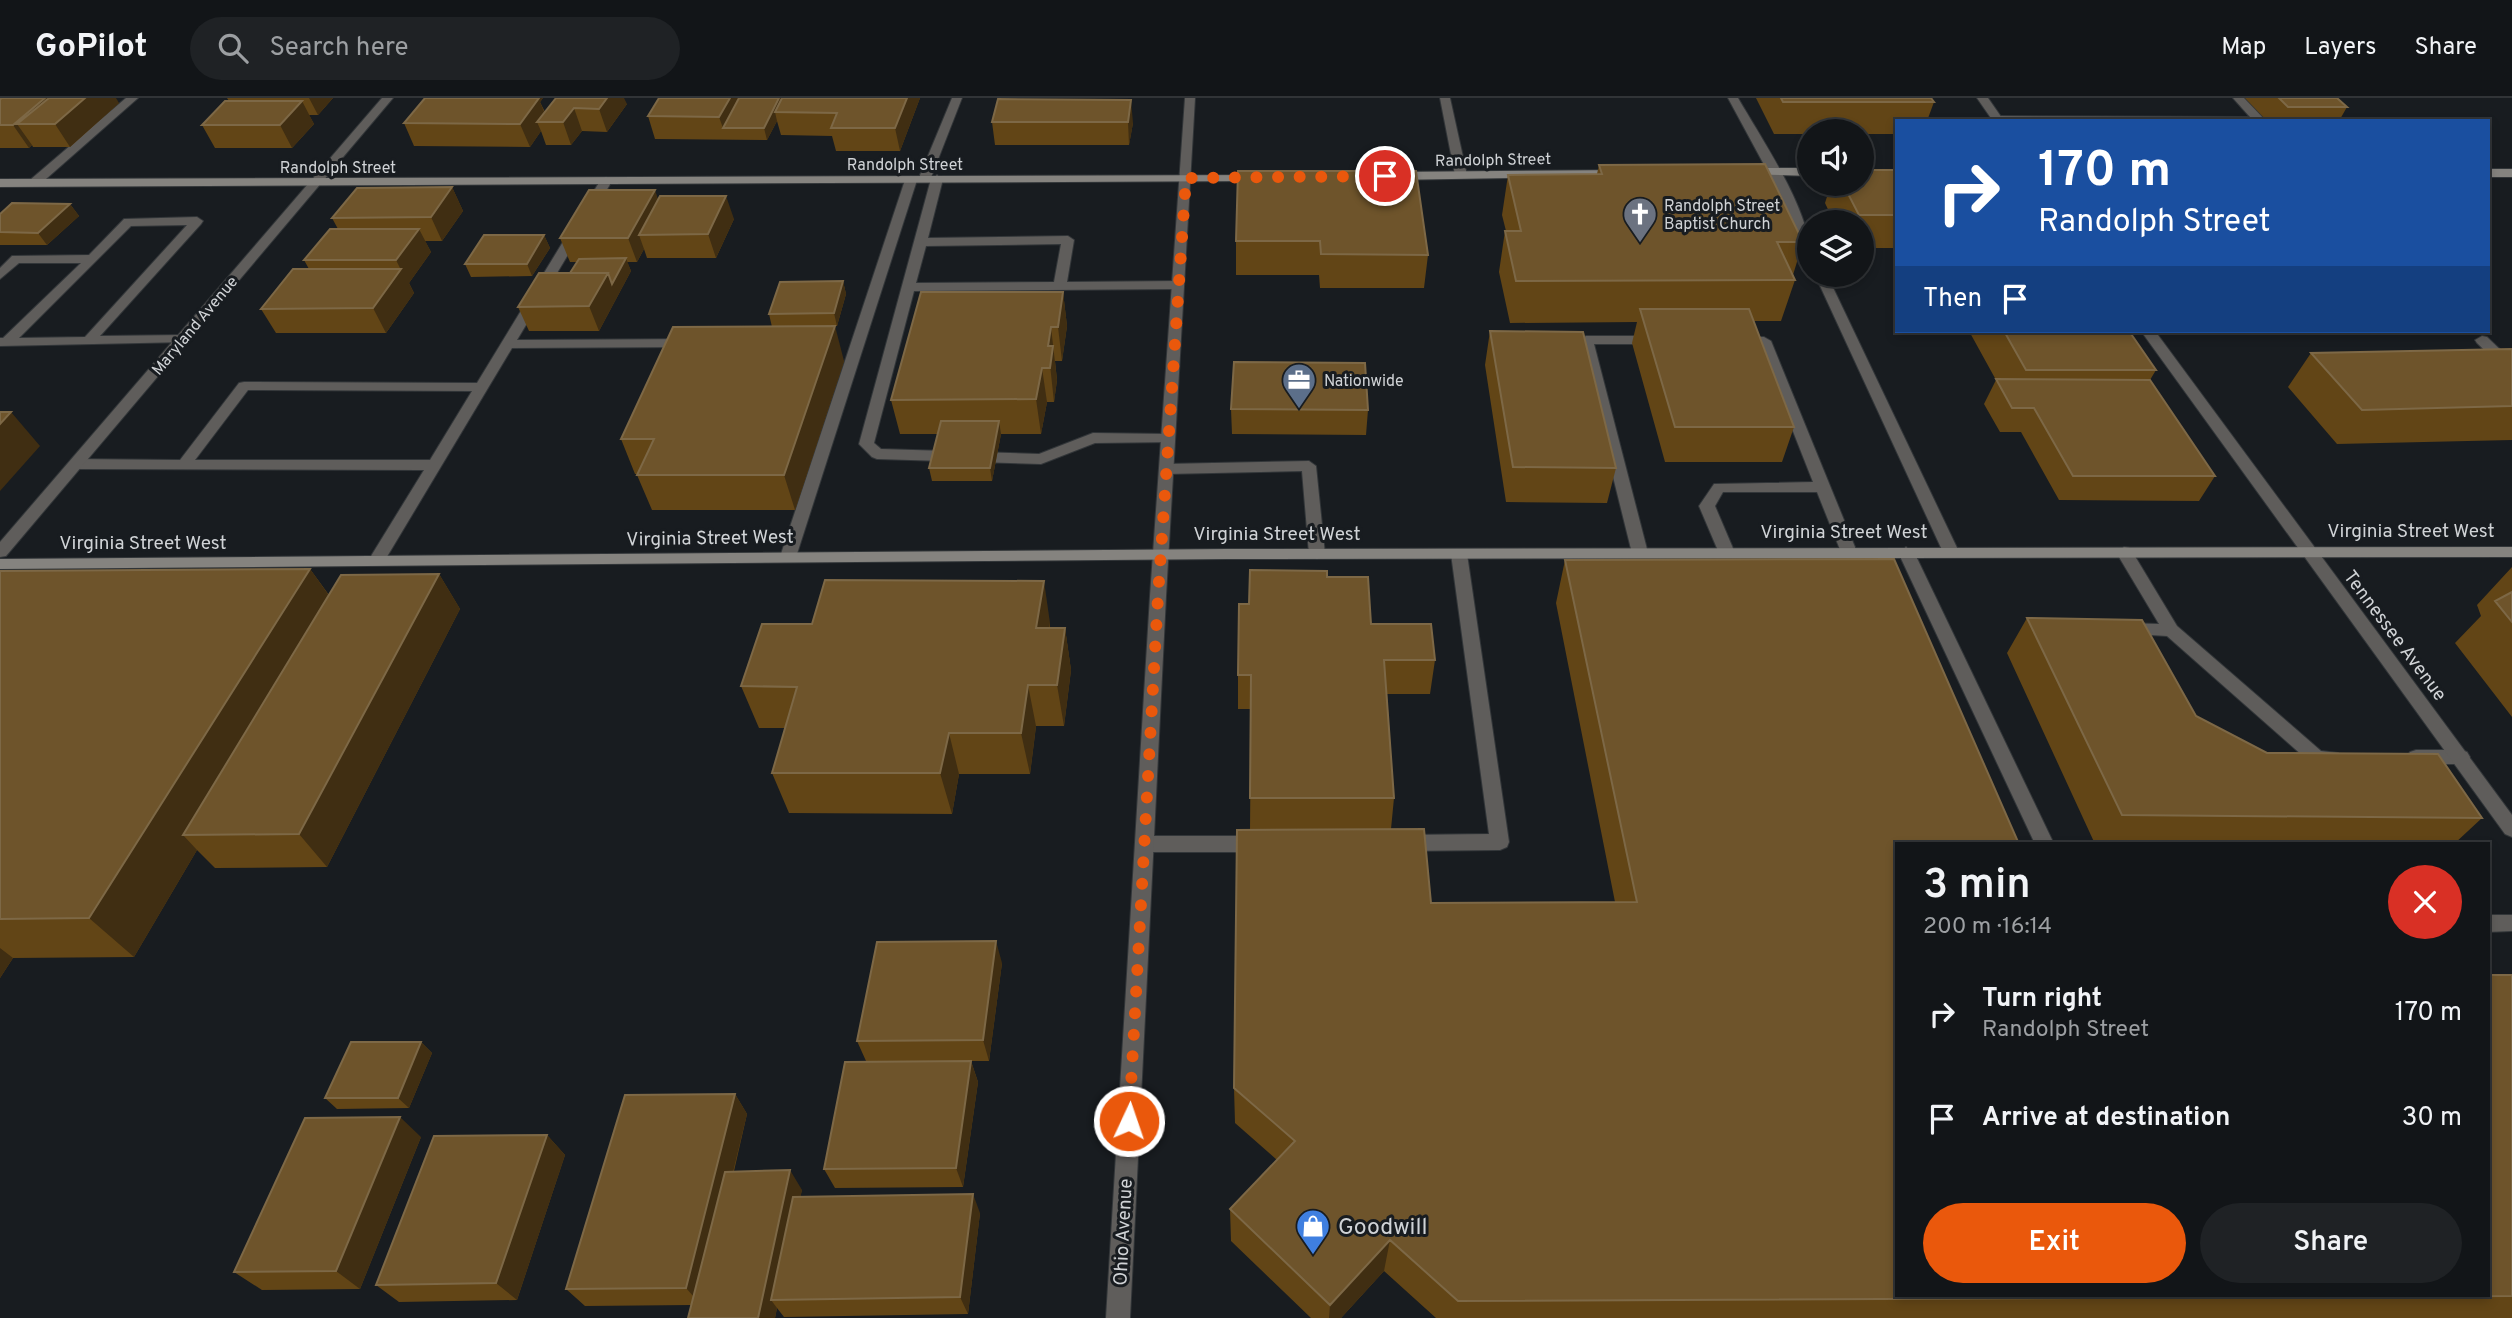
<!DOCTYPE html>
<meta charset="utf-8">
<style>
:root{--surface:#121518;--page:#1f2225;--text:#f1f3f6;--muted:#9c9fa2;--line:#313437;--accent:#ea580c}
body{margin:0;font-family:Overpass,sans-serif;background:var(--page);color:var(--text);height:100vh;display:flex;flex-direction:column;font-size:26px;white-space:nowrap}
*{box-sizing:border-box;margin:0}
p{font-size:23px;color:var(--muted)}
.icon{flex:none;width:38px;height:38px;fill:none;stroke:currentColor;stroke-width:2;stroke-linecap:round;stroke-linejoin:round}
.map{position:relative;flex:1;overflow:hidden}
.drawer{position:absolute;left:1895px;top:744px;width:595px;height:455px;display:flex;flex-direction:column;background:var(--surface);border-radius:0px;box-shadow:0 4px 10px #0003,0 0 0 2px var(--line)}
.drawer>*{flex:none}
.banner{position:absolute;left:1895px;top:21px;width:595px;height:214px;border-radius:0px;box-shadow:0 4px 10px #0003,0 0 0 2px var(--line);background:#1a4fa0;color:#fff;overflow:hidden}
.tools{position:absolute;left:1797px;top:21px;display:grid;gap:14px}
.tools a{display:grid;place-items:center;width:77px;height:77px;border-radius:50%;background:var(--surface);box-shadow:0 4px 10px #0003,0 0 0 2px var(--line);font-size:35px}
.pin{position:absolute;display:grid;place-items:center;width:60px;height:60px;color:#fff;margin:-30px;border:4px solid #fff;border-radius:50%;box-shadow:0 2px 7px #0007}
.me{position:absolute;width:77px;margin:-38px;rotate:3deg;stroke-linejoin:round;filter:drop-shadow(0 0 5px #0008)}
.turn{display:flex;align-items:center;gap:24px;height:147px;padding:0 28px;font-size:32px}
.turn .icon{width:91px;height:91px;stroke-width:2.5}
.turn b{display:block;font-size:49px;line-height:60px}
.then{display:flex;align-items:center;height:66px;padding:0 28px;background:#0003;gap:14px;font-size:26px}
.round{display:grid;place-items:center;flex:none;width:74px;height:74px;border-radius:37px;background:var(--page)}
.headline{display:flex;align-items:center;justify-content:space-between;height:119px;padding:0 28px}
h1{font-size:42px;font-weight:600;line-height:52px}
.button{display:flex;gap:14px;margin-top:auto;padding:14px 28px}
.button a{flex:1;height:80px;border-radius:42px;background:var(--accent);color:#fff;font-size:28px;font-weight:600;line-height:80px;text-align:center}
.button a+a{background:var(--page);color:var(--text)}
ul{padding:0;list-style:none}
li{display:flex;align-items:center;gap:21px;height:105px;padding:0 28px}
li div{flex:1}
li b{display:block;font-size:26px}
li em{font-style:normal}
header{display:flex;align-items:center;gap:42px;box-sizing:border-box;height:98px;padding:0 35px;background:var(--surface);border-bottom:2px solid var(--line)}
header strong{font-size:33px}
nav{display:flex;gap:38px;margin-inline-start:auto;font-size:24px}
.search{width:490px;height:63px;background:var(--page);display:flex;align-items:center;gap:18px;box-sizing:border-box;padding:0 24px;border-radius:38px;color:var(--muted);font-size:26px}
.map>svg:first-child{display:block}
</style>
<header>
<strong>GoPilot</strong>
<div class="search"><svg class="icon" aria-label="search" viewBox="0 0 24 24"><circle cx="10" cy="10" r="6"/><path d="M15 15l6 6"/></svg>Search here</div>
<nav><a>Map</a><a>Layers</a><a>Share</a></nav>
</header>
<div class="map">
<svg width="2512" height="1220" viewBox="0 0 2512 1220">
<rect width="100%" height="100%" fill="#181c20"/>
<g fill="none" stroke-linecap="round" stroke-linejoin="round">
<!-- service casing -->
<g stroke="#323639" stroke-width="2">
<path id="service" d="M126 0H138L38 88H30V82Z
M952 0H962L930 82 920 84 918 82Z
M1440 0H1450L1467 77 1465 79 1455 77Z
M1728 0H1738C1761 40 1810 112 1810 156L1804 152 1768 74Z
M2233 0H2244L2266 23 1992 21 1998 18 2250 19Z
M937 77 943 81 928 140 1068 138 1074 142 1067 184 1178 183 1184 187 1178 191 914 193 874 345 881 351 1039 356 1093 335 1168 336 1175 341 1173 344 1095 345 1041 366 877 361 872 359 859 346 931 81ZM1061 146 1054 184 916 185 926 148Z
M911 78 917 82 796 459 788 464 782 463 780 459 905 82Z
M606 79 612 83 517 242 690 241 697 245 690 249 512 250 382 467H370L368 463 424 372 75 371 68 366 75 361 180 362 239 285 244 284 477 285 600 83ZM248 292 472 293 430 362H195Z
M197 119 203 123 201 126 100 238 182 237 189 241 187 244 0 248V240H3L81 165H19L0 181V170L12 158 89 157 124 121ZM187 127 85 239 19 240 131 128Z
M1815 177H1827L1959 454 1957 458H1945L1943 454Z
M1586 238H1656L1663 242 1656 246H1594L1648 455 1640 460 1632 455 1579 242Z
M2482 238 2487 239 2512 263V275L2507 274 2477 245 2475 242Z
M1740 239H1764L1771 243 1857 454 1855 458H1843L1841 454 1817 394H1723L1715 408 1735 455 1727 460 1719 455 1699 408 1714 386 1813 384 1759 247 1735 246 1733 243Z
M1309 363 1316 368 1325 456 1317 461 1309 456 1302 373 1166 376 1159 371 1166 366Z
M1906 449 1914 454 2054 746H2035L1898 454Z
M2124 449 2130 450 2177 528 2321 653 2338 655 2341 660 2338 665H2311L2167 538 2118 535 2116 531 2124 525 2159 526 2116 454Z
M1459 451 1467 456 1509 744 1507 749 1500 752 1403 753 1396 750 1394 745 1396 740 1403 737 1489 736 1451 456Z
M2416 652H2461L2467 654 2470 659 2467 664 2461 666H2416L2410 664 2407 659 2410 654Z
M1144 738H1259L1266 741 1268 746 1266 751 1259 754H1144L1137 751 1135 746 1137 741Z
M2488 817H2512V833L2488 834Z"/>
</g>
<!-- minor casing -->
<g stroke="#323639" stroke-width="2">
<path id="minor" d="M382 0H393L6 458 0 459V444Z
M1185 0H1195L1166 498 1130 1220H1106L1150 498Z"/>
</g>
<!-- tertiary casing -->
<g stroke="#323639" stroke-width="2">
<path id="tertiary" d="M1977 0H1988L2004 23H1993Z
M2141 233H2155L2512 717V739L2505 736Z"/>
</g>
<!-- secondary casing -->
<g stroke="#323639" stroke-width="2">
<path id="secondary" d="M1747 70H1810V78L1743 76V72Z
M2488 71H2512V79H2488Z
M1621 72 1627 76 1625 78 1393 82 1387 78 1393 74Z
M1264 77 1266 79 1260 83 0 89V81Z
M2512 449V459L1227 461 0 471V461L1227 451Z"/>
</g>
<!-- service -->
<use href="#service" fill="#5f5d5b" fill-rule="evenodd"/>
<!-- minor -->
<use href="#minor" fill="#5f5d5b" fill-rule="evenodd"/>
<!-- tertiary -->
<use href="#tertiary" fill="#5f5d5b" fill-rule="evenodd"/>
<!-- secondary -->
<use href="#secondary" fill="#85837f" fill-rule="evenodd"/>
</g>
<!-- wall -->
<path fill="#624516" d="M0 0 119 5 70 49H33L32 47 29 50H0Z
M227 0H333L318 17H309L314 26 292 50H215L202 27 229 3Z
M425 0H543L540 4 545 14 556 0 627 6 607 34 582 33 571 47H546L541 33 530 49 414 48 404 25Z
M659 0H920L900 53H836L832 38 781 37 777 23 767 42 655 41 648 18Z
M1756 0H1931L1934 4 1927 23H1897V36H1862V33H1810V36H1774Z
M2245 0H2337L2347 9 2339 23H2267Z
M992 24 1133 25 1129 47H995Z
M1599 67 1803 144 1793 177 1795 182 1781 223H1753L1794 329 1782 364H1665L1632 245 1637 224 1510 225 1499 174 1505 133H1506L1502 117 1508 77 1597 76Z
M1897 72V150H1862V124H1834L1825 105 1831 86H1862Z
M1238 73 1428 157 1424 190H1320L1319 177H1236V143Z
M452 89 463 113 442 143H425L431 154 409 185 414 195 386 235H276L261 211 309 171 304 162 338 131 332 120Z
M658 101 734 121 716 160H647L644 151 637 164H627L631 173 599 233H529L518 209 570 175 577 164H570L560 140Z
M70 106 79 118 47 147H0V116Z
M544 137 550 150 532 178 471 179 465 166Z
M843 183 846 196 837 228H812L844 263 795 412H652L637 377 638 376H635L621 341 772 229 769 216Z
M1063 194 1067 228 1062 263H1055L1057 282 1054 304H1047L1041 336H1001L992 383H932L929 370 938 336H900L891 302Z
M1490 233 1616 370 1607 405 1506 404 1485 267Z
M1969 233H2129L2156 272 2150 282 2215 378 2199 403 2059 402 2021 334H2000L1984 306 1996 282Z
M2512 251V342L2337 346 2288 289 2311 255Z
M1231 311 1368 312 1366 337 1232 336Z
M1565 462 1897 1197 2512 877V1220H1436L1384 1173 1341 1220H1311L1231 1143 1230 1111 1277 1062 1235 1025 1234 990 1250 732 1251 611H1238V577L1249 506 1327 479 1371 526 1435 562 1430 596H1387L1394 700 1391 731 1431 805 1615 804 1556 505Z
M2512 469V619L2455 545 2481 518 2477 507Z
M310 471 329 497 439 476 460 511 327 769 215 770 197 752 134 859 13 860 0 880V473Z
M2027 520 2196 618 2267 655 2482 720 2454 746H2095L2007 555Z
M1050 525V530H1065L1071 572 1064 628H1036L1030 676H959L952 716 789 715 772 675 785 630H759L741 588Z
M1002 865 989 963H971L978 984 963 1089 835 1090 824 1071 866 963 857 943Z
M421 944 432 955 409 1010 337 1011 325 1000Z
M735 996 747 1016 734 1073 802 1092 800 1099 980 1115 968 1216 784 1219 777 1210 775 1220H688L692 1207 585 1208 566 1191Z
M547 1037 565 1057 517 1202 399 1204 376 1187Z
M421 1039 360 1191 262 1192 234 1174Z"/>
<!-- shaded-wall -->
<path fill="#402e12" d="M45 0H116L119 5 70 49 55 26H17L32 47 29 50 13 27Z
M309 0H333L318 17Z
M517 0H543L540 4 548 23 537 24 541 33 530 49 520 26Z
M607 0H624L627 6 607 34 599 11Z
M730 0H745L723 30 719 19Z
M779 0H784L775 14 777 23 767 42 764 30Z
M907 0H920L900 53 895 30Z
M1131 2 1133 25 1129 47 1128 24Z
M302 3 314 26 292 50 280 27Z
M574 10 582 33 571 47 563 24Z
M452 89 463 113 442 143 431 119Z
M655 92 663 116 639 137 644 151 637 164 628 140Z
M726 98 734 121 716 160 708 136Z
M70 106 79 118 47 147 38 135Z
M419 131 431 154 409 185 414 195 386 235 373 210 401 172 396 162Z
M544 137 550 150 532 178 527 166Z
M626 160 631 173 599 233 589 208 608 175Z
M843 183 846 196 837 228 834 215Z
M1063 194 1067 228 1062 263 1058 229Z
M835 228 844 263 795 412 784 377Z
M1051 229 1057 282 1054 304 1048 248Z
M1042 270 1047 304 1041 336 1036 301Z
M11 314 40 348 0 393V326Z
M999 323 1001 336 992 383 990 370Z
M310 471 340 513 183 737 197 752 134 859 89 820Z
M439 476 460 511 327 769 299 736Z
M1044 483 1050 525 1043 572 1036 530Z
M1065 530 1071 572 1064 628 1057 587Z
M1028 587 1036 628 1030 676 1021 635Z
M949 635 959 676 952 716 940 675Z
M996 843 1002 865 989 963 983 942Z
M0 850 13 860 0 880Z
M421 944 432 955 409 1010 398 1000Z
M971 963 978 984 963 1089 956 1070Z
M735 996 747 1016 701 1207 686 1190Z
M400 1019 421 1039 360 1191 336 1173Z
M547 1037 565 1057 517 1202 496 1185Z
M790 1072 802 1092 779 1202H771L777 1210 775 1220H758Z
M973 1096 980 1115 968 1216 960 1199Z
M1390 1142 1384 1173 1341 1220H1329L1330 1207Z"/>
<!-- building -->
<path fill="#6e542b" stroke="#7d6846" stroke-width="2" d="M2 0H45L13 27H0V1Z
M49 0H85L55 26H17Z
M425 0H539L520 26 404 25Z
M556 0H607L599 11 574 10 563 24H537Z
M659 0H730L719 19 648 18Z
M739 0H779L764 30H723Z
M782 0H907L895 30H831L837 15 775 14Z
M1781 0H1931L1934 4H1783Z
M2279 0H2337L2347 9H2288Z
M998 1 1131 2 1128 24H992Z
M225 3H302L280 27H202Z
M1765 66 1803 144H1777L1795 182 1516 183 1505 133H1521L1508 77 1602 76 1599 67Z
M1862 72H1897V117H1859L1843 86H1862Z
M1238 73H1416L1428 157 1321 156 1320 143H1236Z
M452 89 431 119 332 120 357 90Z
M589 92H655L628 140H560Z
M660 98H726L708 136 639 137Z
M12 105 70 106 38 135 0 134V116Z
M330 131H419L396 162H304Z
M484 137H544L527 166H465Z
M626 160 612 186 608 175H570L579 161Z
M293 171H401L373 210 261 211Z
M539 175H608L589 208 518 209Z
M843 183 834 215 769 216 780 184Z
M921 194H1063L1058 229H1051L1048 248H1053L1050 270H1042L1036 301 891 302Z
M1640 211H1749L1794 329H1675Z
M835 228 784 377H637L654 341H621L673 229Z
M1490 233 1583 234 1616 370 1513 369Z
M2004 233H2129L2156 272H2026Z
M2512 251V308L2362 312 2311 255Z
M1234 264 1365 265 1368 312 1231 311Z
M1996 281 2150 282 2215 378H2073L2034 310H2012Z
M0 314H11L0 326Z
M941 323H999L990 370H929Z
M1894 461 2019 746H1897V1197H2488V877H2512V1198L1458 1203 1390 1142 1330 1207 1230 1111 1295 1043 1234 990 1237 732 1424 731 1431 805 1637 804 1565 462Z
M310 471 89 820 0 821V473Z
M1250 472 1327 473V479H1368L1371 526H1431L1435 562H1384L1394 700H1250L1251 577H1238L1239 506H1249Z
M439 476 299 736 183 737 341 477Z
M825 482 1044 483 1036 530H1065L1057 587H1028L1021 635H949L940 675H772L797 589 741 588 762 526H812Z
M2512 494V524L2495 503Z
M2027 520 2142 522 2196 618 2267 655 2438 656 2482 720 2122 717Z
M996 843 983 942 857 943 877 844Z
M351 944H421L398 1000H325Z
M971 963 956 1070 824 1071 845 964Z
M735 996 686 1190 566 1191 625 997Z
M400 1019 336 1173 234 1174 305 1020Z
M547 1037 496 1185 376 1187 434 1038Z
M790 1072 758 1220H688L725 1074Z
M973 1096 960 1199 771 1202 793 1099Z"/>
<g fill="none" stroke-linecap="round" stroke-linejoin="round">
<!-- route -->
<path stroke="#ea580c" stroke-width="12" stroke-dasharray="0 21.6" d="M1129 1023 1158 498 1186 80 1385 78"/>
</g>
<!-- icons -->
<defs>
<g id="church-pin" transform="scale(1.75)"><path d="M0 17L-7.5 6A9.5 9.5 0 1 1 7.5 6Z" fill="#6b7280" stroke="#181c20"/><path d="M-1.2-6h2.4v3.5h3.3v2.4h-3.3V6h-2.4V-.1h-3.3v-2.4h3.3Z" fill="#fff"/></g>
<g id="office-pin" transform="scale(1.75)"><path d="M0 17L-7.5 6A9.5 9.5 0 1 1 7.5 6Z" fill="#5c6f8a" stroke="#181c20"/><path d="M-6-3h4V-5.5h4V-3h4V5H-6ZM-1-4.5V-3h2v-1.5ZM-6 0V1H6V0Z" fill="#fff"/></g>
<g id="shop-pin" transform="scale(1.75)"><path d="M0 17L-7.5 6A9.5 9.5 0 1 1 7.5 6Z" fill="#3f7fe0" stroke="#181c20"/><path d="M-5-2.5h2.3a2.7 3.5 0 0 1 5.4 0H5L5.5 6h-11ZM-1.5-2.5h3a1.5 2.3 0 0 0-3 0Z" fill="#fff"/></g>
</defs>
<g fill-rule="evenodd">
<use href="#church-pin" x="1640" y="116"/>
<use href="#office-pin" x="1299" y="282"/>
<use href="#shop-pin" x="1313" y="1128"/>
</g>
<g text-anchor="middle" stroke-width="6" stroke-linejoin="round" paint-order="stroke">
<!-- far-street labels -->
<g font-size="16" fill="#d0d3d6" stroke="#181c20">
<text transform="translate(1493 61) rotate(-1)" y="6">Randolph Street</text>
<text x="905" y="72">Randolph Street</text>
<text x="338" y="75">Randolph Street</text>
<text transform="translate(194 227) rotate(-50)" y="6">Maryland Avenue</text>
</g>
<!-- far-poi labels -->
<g font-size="16" fill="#d0d3d6" stroke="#181c20" text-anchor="start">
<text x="1664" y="113">Randolph Street<tspan x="1664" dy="18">Baptist Church</tspan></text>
<text x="1324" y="288">Nationwide</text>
</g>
<!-- street labels -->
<g font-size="19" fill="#d0d3d6" stroke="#181c20">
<text x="2411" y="439">Virginia Street West</text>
<text x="1844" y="440">Virginia Street West</text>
<text x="1277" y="442">Virginia Street West</text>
<text transform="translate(710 439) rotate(-1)" y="7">Virginia Street West</text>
<text x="143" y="451">Virginia Street West</text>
<text transform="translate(2396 537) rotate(53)" y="7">Tennessee Avenue</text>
<text transform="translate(1122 1134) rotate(-87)" y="7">Ohio Avenue</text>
</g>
<!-- near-poi labels -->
<g font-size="23" fill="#d0d3d6" stroke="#181c20" text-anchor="start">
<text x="1338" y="1136">Goodwill</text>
</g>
</g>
</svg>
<div class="tools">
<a><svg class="icon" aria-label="sound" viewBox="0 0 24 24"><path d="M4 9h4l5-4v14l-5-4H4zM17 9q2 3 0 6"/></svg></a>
<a><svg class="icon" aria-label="layers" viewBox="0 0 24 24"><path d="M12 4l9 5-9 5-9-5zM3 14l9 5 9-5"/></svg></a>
</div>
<div class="pin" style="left:1385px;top:78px;background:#d93025"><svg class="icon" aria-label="arrive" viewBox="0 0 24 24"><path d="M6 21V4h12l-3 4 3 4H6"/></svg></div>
<svg class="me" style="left:1129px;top:1023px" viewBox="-20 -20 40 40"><circle r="17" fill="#ea580c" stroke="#fff" stroke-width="3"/><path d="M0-11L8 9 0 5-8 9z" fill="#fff"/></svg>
<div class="banner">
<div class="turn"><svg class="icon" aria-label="right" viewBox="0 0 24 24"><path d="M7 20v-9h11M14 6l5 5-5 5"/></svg><div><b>170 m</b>Randolph Street</div></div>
<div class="then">Then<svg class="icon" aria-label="arrive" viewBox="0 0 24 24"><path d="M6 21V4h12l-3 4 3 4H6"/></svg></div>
</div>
<section class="drawer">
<div class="headline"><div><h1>3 min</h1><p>200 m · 16:14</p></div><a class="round" style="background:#d93025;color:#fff"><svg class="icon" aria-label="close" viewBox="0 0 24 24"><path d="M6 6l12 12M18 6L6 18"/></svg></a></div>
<ul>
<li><svg class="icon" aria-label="right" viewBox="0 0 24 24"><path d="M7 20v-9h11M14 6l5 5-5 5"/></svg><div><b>Turn right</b><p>Randolph Street</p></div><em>170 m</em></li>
<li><svg class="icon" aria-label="arrive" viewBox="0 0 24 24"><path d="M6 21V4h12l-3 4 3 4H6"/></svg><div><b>Arrive at destination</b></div><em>30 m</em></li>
</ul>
<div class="button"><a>Exit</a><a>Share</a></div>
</section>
</div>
